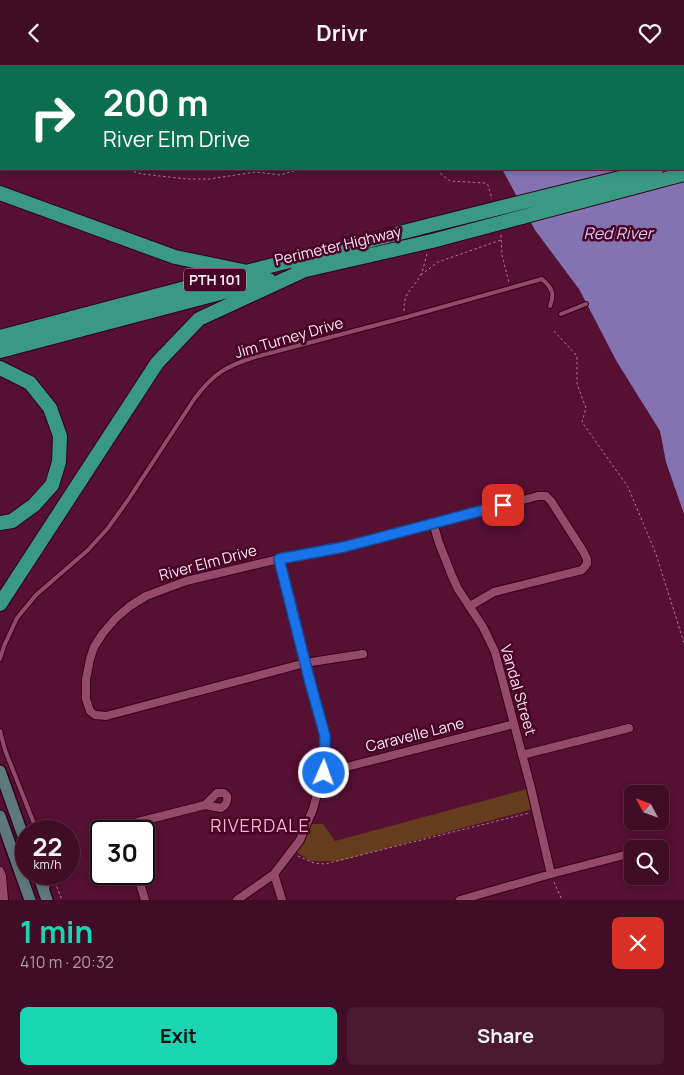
<!DOCTYPE html>
<meta charset="utf-8">
<style>
:root{--surface:#400c26;--page:#4b1a32;--text:#f1f3f6;--muted:#ae9ba7;--line:#592c43;--accent:#1ad5b2}
body{margin:0;font-family:Manrope,sans-serif;background:var(--page);color:var(--text);height:100vh;display:flex;flex-direction:column;font-size:19px;white-space:nowrap}
*{box-sizing:border-box;margin:0}
p{font-size:16px;color:var(--muted)}
.icon{flex:none;width:28px;height:28px;fill:none;stroke:currentColor;stroke-width:2;stroke-linecap:round;stroke-linejoin:round}
.map{position:relative;height:835px;overflow:hidden}
.side{display:flex;flex-direction:column;background:var(--surface);flex:1}
.side>*{flex:none}
.banner{position:absolute;left:0px;top:0px;width:685px;height:105px;box-shadow:0 2px 8px #0003,0 0 0 1px var(--line);background:#0b6e4f;color:#fff;overflow:hidden}
.needle{width:32px;rotate:311deg}
.controls{position:absolute;left:624px;top:720px;display:grid;gap:10px}
.controls a{display:grid;place-items:center;width:45px;height:45px;border-radius:8px;background:var(--surface);box-shadow:0 2px 8px #0003,0 0 0 1px var(--line);font-size:25px}
.speed{position:absolute;left:15px;top:755px;display:flex;gap:10px;font-size:25px;font-weight:700;text-align:center}
.speed>*{display:grid;place-content:center;width:65px;height:65px;border-radius:50%;background:var(--surface);box-shadow:0 2px 8px #0003,0 0 0 1px var(--line);line-height:1}
.speed small{font-size:12px;font-weight:400}
.speed .limit{border:2px solid #111;border-radius:8px;background:#fff;color:#111}
.pin{position:absolute;display:grid;place-items:center;width:42px;height:42px;color:#fff;margin:-21px;border-radius:10px;box-shadow:0 2px 8px #0006}
.me{position:absolute;width:55px;margin:-28px;rotate:2deg;stroke-linejoin:round;filter:drop-shadow(0 0 4px #0008)}
.turn{display:flex;align-items:center;gap:18px;height:105px;padding:0 20px;font-size:22px}
.turn .icon{width:65px;height:65px;stroke-width:2.5}
.turn b{display:block;font-size:35px;line-height:42px}
.round{display:grid;place-items:center;flex:none;width:52px;height:52px;border-radius:8px;background:var(--page)}
.headline{display:flex;align-items:center;justify-content:space-between;height:85px;padding:0 20px}
h1{font-size:30px;font-weight:700;line-height:38px;color:var(--accent)}
.primary-button{display:flex;gap:10px;margin-top:auto;padding:10px 20px}
.primary-button a{flex:1;height:58px;border-radius:8px;background:var(--accent);color:#111;font-size:20px;font-weight:700;line-height:58px;text-align:center}
.primary-button a+a{background:var(--page);color:var(--text)}
header{display:flex;justify-content:space-between;align-items:center;height:65px;padding:0 20px;background:var(--surface);font-size:22px;font-weight:700}
.map>svg:first-child{display:block}
</style>
<header><svg class="icon" aria-label="back" viewBox="0 0 24 24"><path d="M15 5l-7 7 7 7"/></svg>Drivr<svg class="icon" aria-label="heart" viewBox="0 0 24 24"><path d="M12 20l-8-8c-3-5 5-10 8-4 3-6 11-1 8 4z"/></svg></header>
<div class="map">
<svg width="684" height="835" viewBox="0 0 684 835">
<rect width="100%" height="100%" fill="#551032"/>
<!-- green -->
<path fill="#663c1e" d="M531 723 533 744 339 796H310L297 787 310 759H323L335 776Z"/>
<!-- water -->
<path fill="#8374b1" d="M427 0H663L664 1H428Z
M684 35V449L666 397 660 366 617 297 579 224 535 165 502 104H684Z"/>
<g fill="none" stroke-linecap="round" stroke-linejoin="round">
<!-- lane casing -->
<g stroke="#32001a" stroke-width="6">
<path id="lane" d="M561 249 586 239
M0 594 4 581 17 553 36 530 88 485 108 463 128 435 195 333C213 309 226 301 255 292L403 253 542 214C552 223 555 228 550 241
M0 666 5 685 37 766
M47 825 50 809"/>
</g>
<!-- street casing -->
<g stroke="#32001a" stroke-width="10">
<path id="street" d="M28 0 34 1
M300 0V1
M433 458 439 478 452 511 458 524 483 562 495 587 531 723 551 809
M363 589 305 598 106 651 95 650 90 646 86 634V615L90 594 94 582 103 568 116 553 130 541 146 531 186 516 279 494 344 482 538 431H546L551 436 583 486 587 494V499L582 505 494 527 470 541
M522 690 629 663
M323 708 514 659
M127 766 131 760 138 757 205 740 221 743C226 740 228 737 227 731L224 728H217L205 740
M651 784 658 782
M0 806 2 811 4 835
M137 809 145 835
M274 809 282 835
M237 835 274 809 300 775 313 744 323 708 325 671 315 636 279 494
M460 835 551 809 632 788"/>
</g>
<!-- primary casing -->
<g stroke="#32001a" stroke-width="14">
<path id="primary" d="M0 706 26 779
M0 751 30 835
M38 809 47 835"/>
</g>
<!-- highway casing -->
<g stroke="#32001a" stroke-width="16">
<path id="highway" d="M0 128 175 192 243 206
M297 207 432 176
M0 272 246 207 431 160
M0 286 269 215
M0 303 30 318 50 343 60 371 59 397 52 420 34 440 12 456 0 458
M0 539 157 298 199 254 305 205"/>
</g>
<!-- path -->
<path stroke="#a97e92" stroke-width="1" stroke-dasharray="2.5 2.5" stroke-linecap="butt" d="M285 0 286 1
M0 73 1 74
M124 104 142 109 187 114H209L256 107 280 110 300 104
M438 104 440 108 450 116 485 118 488 120 492 134
M501 170 502 190 509 218
M421 210 438 197 501 175
M404 246C404 224 413 226 421 209 424 203 425 195 427 189
M554 266 577 291V319L586 343 582 357 628 422 656 489 684 578
M298 791 314 798 325 799 529 748
M55 817 62 835
M554 817 562 835"/>
<!-- lane -->
<use href="#lane" stroke="#944a69" stroke-width="4"/>
<!-- street -->
<use href="#street" stroke="#944a69" stroke-width="8"/>
<!-- primary -->
<use href="#primary" stroke="#5e7979" stroke-width="11"/>
<!-- highway -->
<use href="#highway" stroke="#3a9983" stroke-width="14"/>
<!-- highway-bridge casing -->
<g stroke="#32001a" stroke-width="16" stroke-linecap="butt">
<path id="highway-bridge" d="M431 160 656 104
M432 176 684 109"/>
</g>
<!-- highway-bridge -->
<use href="#highway-bridge" stroke="#3a9983" stroke-width="14"/>
</g>
<g fill="none" stroke-linecap="round" stroke-linejoin="round">
<!-- route casing -->
<g stroke="#114b97" stroke-width="12">
<path id="route" d="M324 708 325 671 310 617 279 494 344 482 503 440"/>
</g>
<!-- route -->
<use href="#route" stroke="#1a73e8" stroke-width="9"/>
</g>
<g text-anchor="middle" stroke-width="5" stroke-linejoin="round" paint-order="stroke">
<!-- shield labels -->
<rect fill="#490328" stroke="#c6a4b3" stroke-width="1" x="184" y="203.5" width="62" height="23" rx="4"/>
<g font-size="14" font-weight="bold" fill="#fbe9ef">
<text x="215" y="220">PTH 101</text>
</g>
<!-- street labels -->
<g font-size="15" fill="#fbe9ef" stroke="#490328">
<text transform="translate(338 181) rotate(-13)" y="5">Perimeter Highway</text>
<text transform="translate(289 273) rotate(-16)" y="5">Jim Turney Drive</text>
<text transform="translate(208 498) rotate(-15)" y="5">River Elm Drive</text>
<text transform="translate(518 625) rotate(74)" y="5">Vandal Street</text>
<text transform="translate(415 670) rotate(-14)" y="5">Caravelle Lane</text>
</g>
<!-- water labels -->
<g font-size="16" font-style="italic" fill="#d7d0f3" stroke="#490328">
<text x="618" y="174">Red River</text>
</g>
<!-- quarter labels -->
<g font-size="18" letter-spacing="1" fill="#f6b3cc" stroke="#490328">
<text x="260" y="767">RIVERDALE</text>
</g>
</g>
</svg>
<div class="controls">
<a><svg class="needle" viewBox="-14 -14 28 28"><path d="M0-13l5 13h-10z" fill="#e53935"/><path d="M0 13l5-13h-10z" fill="#ae9ba7"/></svg></a>
<a><svg class="icon" aria-label="search" viewBox="0 0 24 24"><circle cx="10" cy="10" r="6"/><path d="M15 15l6 6"/></svg></a>
</div>
<div class="speed"><div>22<small>km/h</small></div><div class="limit">30</div></div>
<div class="pin" style="left:503px;top:440px;background:#d93025"><svg class="icon" aria-label="arrive" viewBox="0 0 24 24"><path d="M6 21V4h12l-3 4 3 4H6"/></svg></div>
<svg class="me" style="left:324px;top:708px" viewBox="-20 -20 40 40"><circle r="17" fill="#1a73e8" stroke="#fff" stroke-width="3"/><path d="M0-11L8 9 0 5-8 9z" fill="#fff"/></svg>
<div class="banner">
<div class="turn"><svg class="icon" aria-label="right" viewBox="0 0 24 24"><path d="M7 20v-9h11M14 6l5 5-5 5"/></svg><div><b>200 m</b>River Elm Drive</div></div>
</div>
</div>
<section class="side">
<div class="headline"><div><h1>1 min</h1><p>410 m · 20:32</p></div><a class="round" style="background:#d93025;color:#fff"><svg class="icon" aria-label="close" viewBox="0 0 24 24"><path d="M6 6l12 12M18 6L6 18"/></svg></a></div>
<div class="primary-button"><a>Exit</a><a>Share</a></div>
</section>
